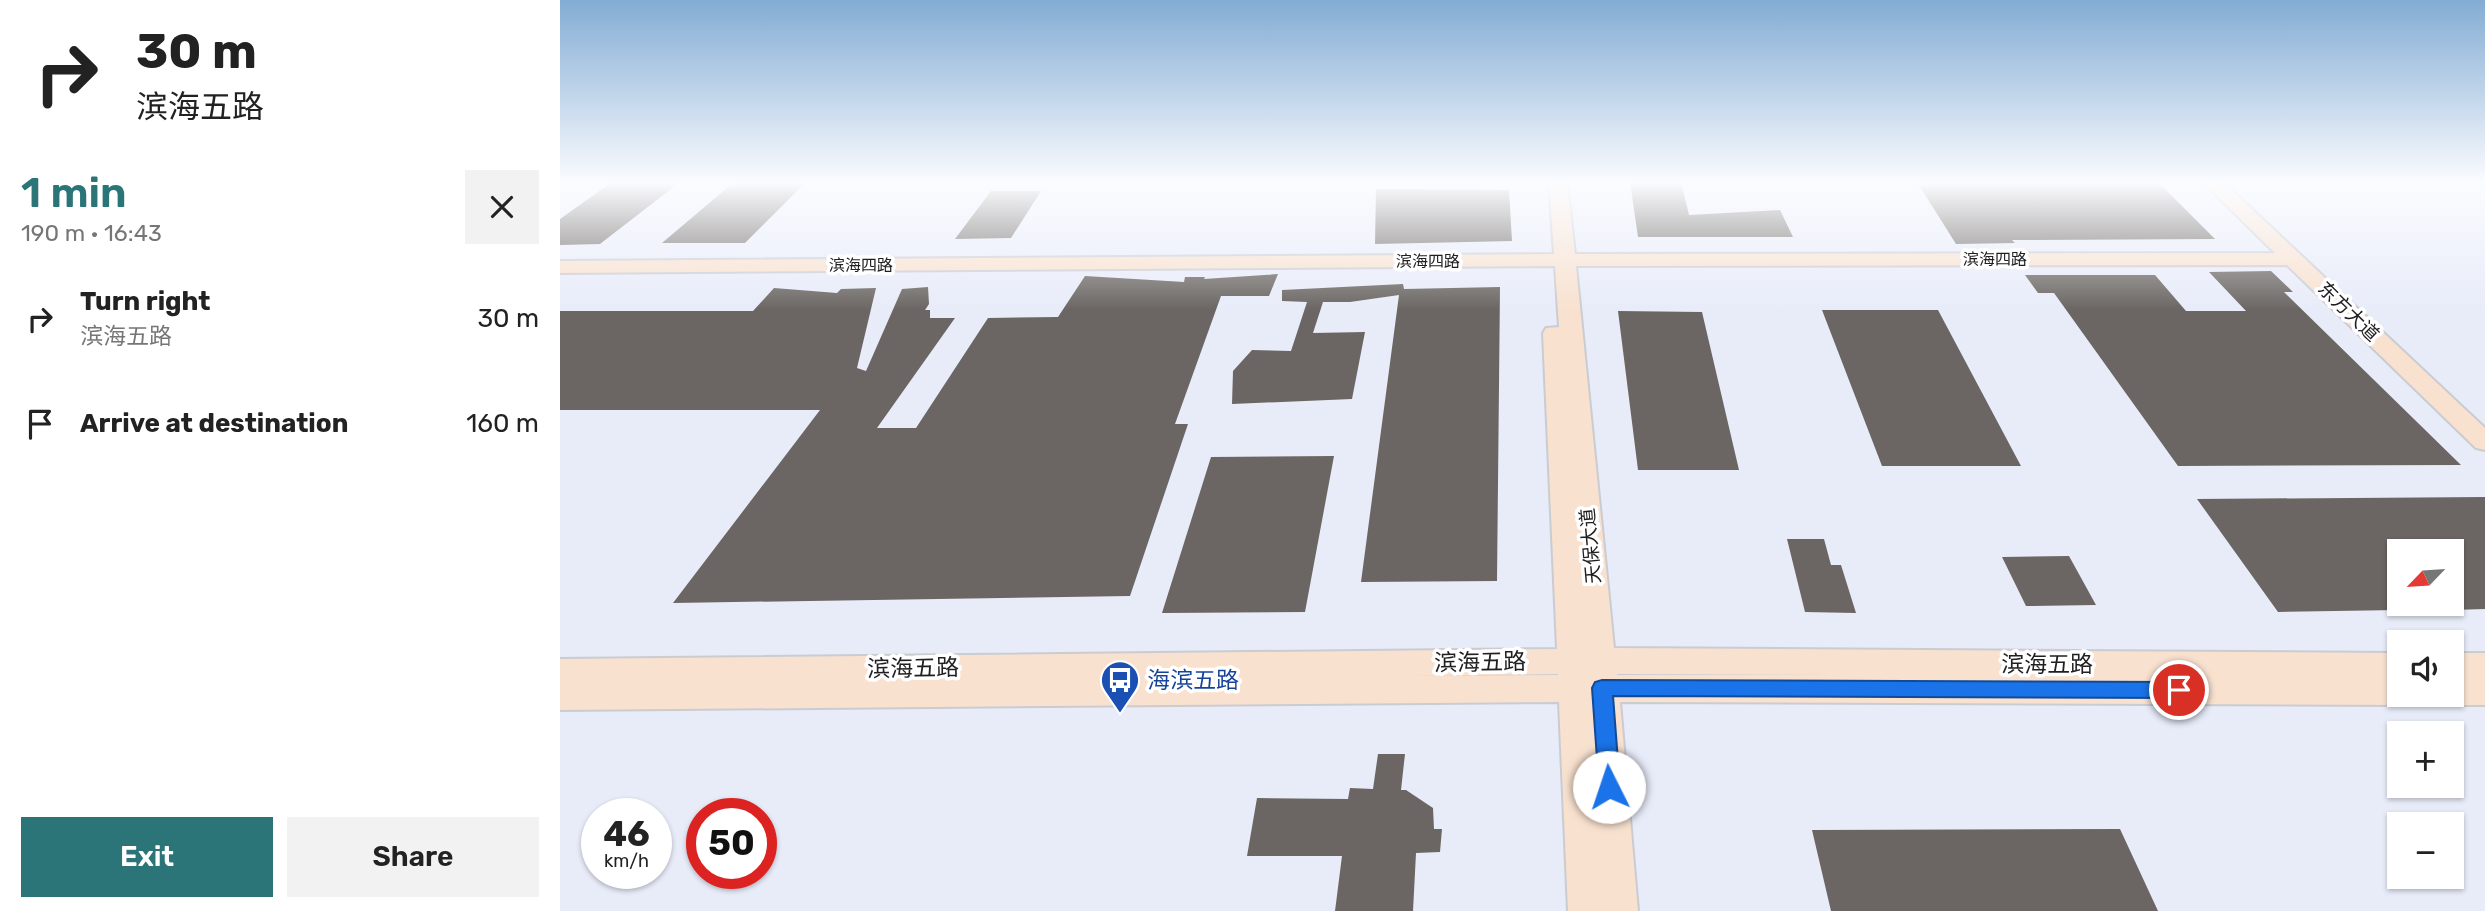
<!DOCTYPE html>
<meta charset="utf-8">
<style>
:root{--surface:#fff;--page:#f2f2f2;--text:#222;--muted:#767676;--accent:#2b7579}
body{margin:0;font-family:Rubik,"Noto Sans SC",sans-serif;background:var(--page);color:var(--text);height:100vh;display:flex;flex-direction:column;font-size:26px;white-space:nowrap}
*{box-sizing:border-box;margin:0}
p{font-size:23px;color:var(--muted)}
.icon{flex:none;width:38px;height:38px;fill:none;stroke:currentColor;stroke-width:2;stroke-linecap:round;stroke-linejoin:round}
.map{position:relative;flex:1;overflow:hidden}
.sheet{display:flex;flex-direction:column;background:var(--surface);width:560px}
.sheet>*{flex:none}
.top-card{background:#fff;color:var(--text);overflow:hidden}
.needle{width:46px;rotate:245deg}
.tools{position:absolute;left:1827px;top:539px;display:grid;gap:14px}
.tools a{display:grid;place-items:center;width:77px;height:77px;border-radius:0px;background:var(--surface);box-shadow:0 2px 5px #0004;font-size:35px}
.speed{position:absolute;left:21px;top:798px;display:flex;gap:14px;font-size:35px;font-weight:700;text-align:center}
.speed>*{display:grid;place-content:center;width:91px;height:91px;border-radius:50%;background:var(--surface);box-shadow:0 2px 5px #0004;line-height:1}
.speed small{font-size:18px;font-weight:400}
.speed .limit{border:10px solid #d22;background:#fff;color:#111}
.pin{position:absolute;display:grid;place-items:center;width:60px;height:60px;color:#fff;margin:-30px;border:4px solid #fff;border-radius:50%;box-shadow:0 2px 7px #0007}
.me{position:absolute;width:77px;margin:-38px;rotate:356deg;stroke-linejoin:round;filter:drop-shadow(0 0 5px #0008)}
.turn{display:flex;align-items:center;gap:24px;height:147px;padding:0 21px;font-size:32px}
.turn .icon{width:91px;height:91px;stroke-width:2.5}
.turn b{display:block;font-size:49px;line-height:60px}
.round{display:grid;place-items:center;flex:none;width:74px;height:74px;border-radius:0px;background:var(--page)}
.headline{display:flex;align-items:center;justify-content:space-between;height:119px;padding:0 21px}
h1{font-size:42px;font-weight:600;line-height:52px;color:var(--accent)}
.button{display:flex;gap:14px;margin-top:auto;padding:14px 21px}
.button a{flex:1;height:80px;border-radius:0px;background:var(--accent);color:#fff;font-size:28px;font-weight:600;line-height:80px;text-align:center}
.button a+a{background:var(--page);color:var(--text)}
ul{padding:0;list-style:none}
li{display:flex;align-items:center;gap:21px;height:105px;padding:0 21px}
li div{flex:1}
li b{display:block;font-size:26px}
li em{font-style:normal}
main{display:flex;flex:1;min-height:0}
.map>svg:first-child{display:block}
</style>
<main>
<section class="sheet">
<div class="top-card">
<div class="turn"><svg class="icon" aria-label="right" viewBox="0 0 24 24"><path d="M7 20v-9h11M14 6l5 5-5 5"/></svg><div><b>30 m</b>滨海五路</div></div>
</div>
<div class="headline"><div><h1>1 min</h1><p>190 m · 16:43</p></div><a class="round"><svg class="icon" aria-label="close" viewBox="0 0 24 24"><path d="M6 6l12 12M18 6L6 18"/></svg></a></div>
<ul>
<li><svg class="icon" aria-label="right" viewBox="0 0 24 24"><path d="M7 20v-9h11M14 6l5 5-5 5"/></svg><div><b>Turn right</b><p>滨海五路</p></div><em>30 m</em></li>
<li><svg class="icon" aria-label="arrive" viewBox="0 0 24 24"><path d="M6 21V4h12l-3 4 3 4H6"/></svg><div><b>Arrive at destination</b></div><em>160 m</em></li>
</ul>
<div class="button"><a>Exit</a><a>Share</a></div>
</section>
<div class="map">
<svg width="1925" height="911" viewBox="0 0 1925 911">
<rect width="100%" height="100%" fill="#f7f9ff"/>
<!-- built -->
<path fill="#e8ecf9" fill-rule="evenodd" d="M0 182H1925V911H0ZM1839 551H1892V604H1839ZM1839 642H1892V695H1839ZM1839 733H1892V786H1839ZM37 814H96V873H37ZM142 814H201V873H142ZM1839 824H1892V877H1839Z"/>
<!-- building -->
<path fill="#6b6663" d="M52 182H120L40 244 0 245V219Z
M174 182H246L185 243H102Z
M1070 182H1121L1129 215 1220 210 1233 237H1078Z
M1357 182H1598L1655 239 1452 240 1455 243 1396 244Z
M816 189 949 190 952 241 815 244Z
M431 191H481L451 238 395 239Z
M1711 271 1733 292H1724L1901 465 1618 466 1494 293H1478L1465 275H1595L1626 311H1686L1649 272Z
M718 274 709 296H661L615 424H628L570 596 113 603 260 410H0V311H193L214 288 277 293 281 289 316 288 297 368 306 371 342 289 368 287 369 304 365 310H370V318H395L317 428H356L428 318 498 317 525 276 624 282 625 277H645L644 279Z
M843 284 844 289 940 287 937 581 801 582 839 295 790 302H763L753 333 805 332 792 399 672 404 673 371 692 350 731 351 747 302 722 301V290Z
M1262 310H1378L1461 466H1322Z
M1058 311 1142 312 1179 470H1078Z
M774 456 745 612 602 613 651 457Z
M1925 497V609L1892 610V551H1839V610L1718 612 1637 499Z
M1227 539H1264L1271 565H1281L1296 613 1245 612Z
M1509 556 1536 605 1466 606 1442 557Z
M818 754H845L841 790H846L873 808 874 829H882L880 852 856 853 853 911H775L782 856H687L697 798 788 799 790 788 813 789Z
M1560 829 1598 911H1271L1252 830Z"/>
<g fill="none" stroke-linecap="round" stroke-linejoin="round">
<!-- secondary casing -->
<g stroke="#caccd2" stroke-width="4">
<path id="secondary" d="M989 182H1007L1015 254 1715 253 1643 182H1663L1925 428V450L1916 448 1727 265 1016 266 1054 648 1839 653V695H1854L1851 701 1839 705 1060 702 1078 911H1008L999 702 0 710V659L997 649 983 333 986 328 999 327 995 266 0 273V261L994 254ZM998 674V675L842 676ZM1057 674 1273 675H1057Z
M1892 653H1925V705H1892L1880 701 1877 695H1892Z"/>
</g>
<!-- secondary -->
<use href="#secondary" fill="#f8e1cf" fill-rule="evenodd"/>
</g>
<!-- sky -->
<linearGradient id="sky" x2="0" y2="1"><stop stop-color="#83acd4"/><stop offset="0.59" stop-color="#fbfcff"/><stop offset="1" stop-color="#fbfcff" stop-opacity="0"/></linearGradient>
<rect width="1925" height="310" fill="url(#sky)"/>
<!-- route -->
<path fill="#1a73e8" stroke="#114b97" stroke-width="2" d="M1042 680 1619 682 1627 684 1629 690 1627 696 1619 698 1053 696 1060 787 1057 794 1049 797 1042 794 1039 787 1032 688 1035 682Z"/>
<!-- icons -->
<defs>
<g id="bus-pin" transform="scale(2.0125)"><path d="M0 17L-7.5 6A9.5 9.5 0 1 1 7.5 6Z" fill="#1a4fb4" stroke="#fff"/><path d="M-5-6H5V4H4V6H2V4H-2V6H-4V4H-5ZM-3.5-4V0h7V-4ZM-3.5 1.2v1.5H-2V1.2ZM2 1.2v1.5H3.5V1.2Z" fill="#fff"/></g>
</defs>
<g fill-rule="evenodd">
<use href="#bus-pin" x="560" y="680"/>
</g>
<g text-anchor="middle" stroke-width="7" stroke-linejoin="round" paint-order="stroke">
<!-- far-street labels -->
<g font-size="16" fill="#202022" stroke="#fff">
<text x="1435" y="265">滨海四路</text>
<text x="868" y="267">滨海四路</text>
<text x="301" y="271">滨海四路</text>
</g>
<!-- street labels -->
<g font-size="19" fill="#202022" stroke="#fff">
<text transform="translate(1789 311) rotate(44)" y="7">东方大道</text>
<text transform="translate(1030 546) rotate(-95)" y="7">天保大道</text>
</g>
<!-- near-street labels -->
<g font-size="23" fill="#202022" stroke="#fff">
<text transform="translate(920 662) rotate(-1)" y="8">滨海五路</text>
<text x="1487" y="672">滨海五路</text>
<text transform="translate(353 668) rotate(-1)" y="8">滨海五路</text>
</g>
<!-- near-transit labels -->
<g font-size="23" fill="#164399" stroke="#fff" text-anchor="start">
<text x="587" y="688">海滨五路</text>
</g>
</g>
</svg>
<div class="tools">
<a><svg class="needle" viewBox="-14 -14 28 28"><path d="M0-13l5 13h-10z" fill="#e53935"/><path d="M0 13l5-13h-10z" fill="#767676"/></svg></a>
<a><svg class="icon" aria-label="sound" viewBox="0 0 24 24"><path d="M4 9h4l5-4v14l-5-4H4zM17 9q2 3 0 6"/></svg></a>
<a>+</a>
<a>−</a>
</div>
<div class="speed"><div>46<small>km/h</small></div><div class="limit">50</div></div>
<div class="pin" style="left:1619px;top:690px;background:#d93025"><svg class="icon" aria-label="arrive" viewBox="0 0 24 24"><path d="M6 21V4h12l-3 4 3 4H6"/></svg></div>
<svg class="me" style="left:1049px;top:787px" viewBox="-20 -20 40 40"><circle r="19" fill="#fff"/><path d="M0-13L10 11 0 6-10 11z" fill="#1a73e8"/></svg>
</div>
</main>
